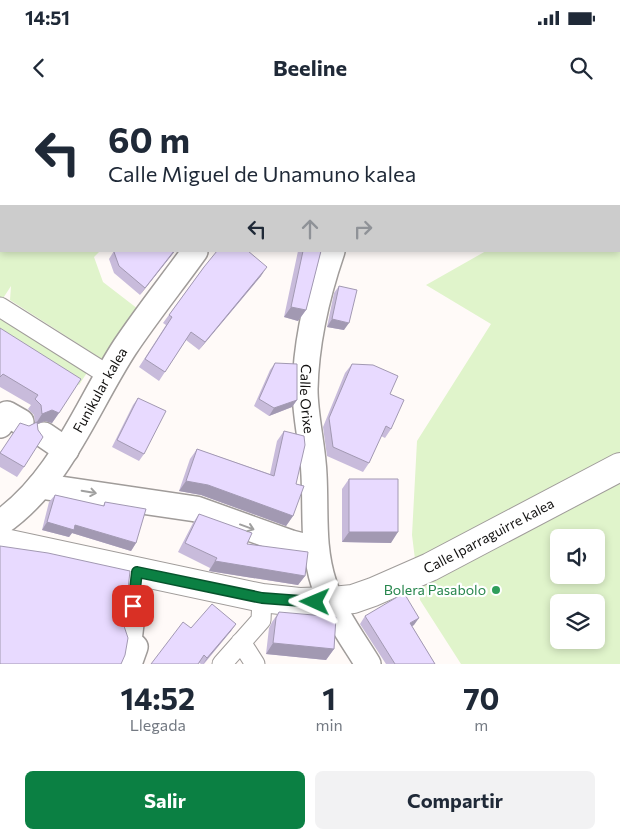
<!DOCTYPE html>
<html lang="es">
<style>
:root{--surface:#fff;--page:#f2f2f3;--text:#1f2937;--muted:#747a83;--accent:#0b8043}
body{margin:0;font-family:Commissioner,sans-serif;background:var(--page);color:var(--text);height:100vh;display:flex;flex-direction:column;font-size:19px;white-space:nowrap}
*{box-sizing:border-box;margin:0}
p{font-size:16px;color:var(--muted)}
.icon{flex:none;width:28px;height:28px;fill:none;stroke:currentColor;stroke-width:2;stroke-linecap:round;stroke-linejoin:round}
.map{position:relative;height:564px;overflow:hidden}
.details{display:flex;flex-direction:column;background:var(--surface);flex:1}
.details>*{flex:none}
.guide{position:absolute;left:0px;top:0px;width:620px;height:152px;box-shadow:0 2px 8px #0003;background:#fff;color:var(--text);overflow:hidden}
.fabs{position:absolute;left:550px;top:429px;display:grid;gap:10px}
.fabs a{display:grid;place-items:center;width:55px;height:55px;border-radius:8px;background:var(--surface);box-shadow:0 2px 8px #0003;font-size:25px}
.pin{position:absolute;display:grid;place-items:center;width:42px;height:42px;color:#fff;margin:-21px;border-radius:10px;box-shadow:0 2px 8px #0006}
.me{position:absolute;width:55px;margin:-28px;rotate:271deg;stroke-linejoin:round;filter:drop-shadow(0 0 4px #0008)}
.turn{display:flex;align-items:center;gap:18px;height:105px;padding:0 25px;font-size:22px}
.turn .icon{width:65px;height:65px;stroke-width:2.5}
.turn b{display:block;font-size:35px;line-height:42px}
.lanes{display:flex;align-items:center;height:48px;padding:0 25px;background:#0003;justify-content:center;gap:25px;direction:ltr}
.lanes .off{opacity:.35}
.eta{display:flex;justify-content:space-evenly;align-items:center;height:85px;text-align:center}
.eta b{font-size:30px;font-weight:700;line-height:35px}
.cta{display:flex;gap:10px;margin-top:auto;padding:10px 25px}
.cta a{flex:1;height:58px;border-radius:8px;background:var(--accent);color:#fff;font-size:20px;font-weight:700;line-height:58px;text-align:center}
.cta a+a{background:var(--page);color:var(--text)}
.status{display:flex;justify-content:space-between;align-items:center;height:35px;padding:0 25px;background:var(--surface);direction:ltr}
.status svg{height:14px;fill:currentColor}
header{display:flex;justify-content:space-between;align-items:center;height:65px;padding:0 25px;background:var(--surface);font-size:22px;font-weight:700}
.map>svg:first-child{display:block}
</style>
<div class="status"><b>14:51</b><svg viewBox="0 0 49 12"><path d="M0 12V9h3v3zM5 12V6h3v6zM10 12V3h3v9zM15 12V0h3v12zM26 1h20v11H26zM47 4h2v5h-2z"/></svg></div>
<header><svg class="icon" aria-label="back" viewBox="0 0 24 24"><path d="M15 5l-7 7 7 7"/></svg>Beeline<svg class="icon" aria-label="search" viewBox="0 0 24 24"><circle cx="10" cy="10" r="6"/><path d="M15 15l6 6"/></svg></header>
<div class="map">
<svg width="620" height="564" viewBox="0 0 620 564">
<rect width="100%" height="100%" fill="#fffaf8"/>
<!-- green -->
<path fill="#e0f4cb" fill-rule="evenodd" d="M0 0H336L1 1V151H100L94 157 103 182 138 209 105 261 10 200 11 186 0 203Z
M484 0H620V564H461L420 500 412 435 417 341 491 224 426 185 486 151H619V1ZM559 438H596V475H559ZM559 502H596V540H559Z
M4 214 90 268 79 285 0 236V220Z"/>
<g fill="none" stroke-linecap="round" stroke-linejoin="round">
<!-- pedestrian casing -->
<g stroke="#a09c9a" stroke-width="21">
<path id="pedestrian" d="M0 207 108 275
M241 542 255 564
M222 564 261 520 262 498"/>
</g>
<!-- minor casing -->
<g stroke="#a09c9a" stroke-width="28">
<g id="minor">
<path d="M363 1 364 0"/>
<path d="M451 1 453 0"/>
<path d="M619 74 620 73"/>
<path id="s1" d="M332 151C317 195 306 243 305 289 305 318 313 346 314 375 316 413 312 448 324 484 334 514 352 538 368 564"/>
<path d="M0 325 7 314 21 322"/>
<path d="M44 335 66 350"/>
<path d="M40 386 196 409 291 443 315 449"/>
<path id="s2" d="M0 423C61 381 86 307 125 247 147 214 172 183 195 151"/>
<path d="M129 564 135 547 129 541 137 472"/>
</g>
</g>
<!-- tertiary casing -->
<g stroke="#a09c9a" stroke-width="30">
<g id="tertiary">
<path id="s3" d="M0 442 262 498 299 502 332 501 353 499 373 492 430 467 620 367"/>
</g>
</g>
<!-- pedestrian -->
<use href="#pedestrian" stroke="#fff" stroke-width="19"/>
<!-- minor -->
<use href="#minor" stroke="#fff" stroke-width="25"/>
<!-- tertiary -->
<use href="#tertiary" stroke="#fff" stroke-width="28"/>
</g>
<!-- wall -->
<path fill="#c8bbdb" d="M114 151H175L140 195 114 173 109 159Z
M298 151H321L306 210 298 221 284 217Z
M204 167 261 176 199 250 186 240 159 281 139 267 166 225 163 223Z
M339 186 344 230 327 227 334 193Z
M0 228 59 313 52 323 45 321 37 324 24 367 17 377 0 367V352L29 326 35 323 34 315 28 309 31 305 0 287Z
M275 263 297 300 292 307 269 316 254 306 270 270Z
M352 264 390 294 391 329 385 338 381 336 369 363 363 372 327 356 323 327 345 273Z
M138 298 144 354 139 361 112 347 133 305Z
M284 331 296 384 293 416 286 426 201 395 179 391 190 359 197 349 270 374 277 341Z
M349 379 391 443 342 442V389Z
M55 395 103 406 105 402 136 443 131 451 72 433 69 437 42 430 49 402Z
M199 414 247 444 305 476 298 485 209 471 210 468 178 452 193 423Z
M279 512 334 549 326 560 266 554 269 528 272 522Z
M365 516 414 525 412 526 435 564H386L360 524Z
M236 524 231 531 204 564H201L199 563 191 528Z"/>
<!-- shaded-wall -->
<path fill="#a299b2" d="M174 151H175L140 195 145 188Z
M267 167 261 176 199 250 205 242Z
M291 207 306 210 298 221 284 217Z
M332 219 349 223 344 230 327 227Z
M297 300 292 307 269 316 274 308Z
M52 310 59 313 52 323 45 321 35 325 42 314Z
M186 381 208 385 293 416 286 426 201 395 179 391Z
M47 422 75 425 136 443 131 451 72 433 69 437 42 430Z
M349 432H398L391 443 342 442Z
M215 461 305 476 298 485 209 471Z
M419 518 414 525 405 530 410 523Z
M236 524 231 531 203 564 207 558Z
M273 543 334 549 326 560 266 554Z"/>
<!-- building -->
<path fill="#e8daff" stroke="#a299b2" d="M470 0H481L482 1H469Z
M114 151H174L145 188 119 166 114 152Z
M217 151H248L267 167 205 242 191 232 165 272 145 259 172 217 169 215 204 167Z
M303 151H321L306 210 291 207Z
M339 186 357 190 349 223 332 219Z
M0 228 81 279 59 313 52 310 42 314 41 305 35 299 38 295 3 274 0 277Z
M275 263 297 264V300L274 308 259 299Z
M352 264 373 265 398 276 390 294 404 300 391 329 386 326 369 363 333 347 329 318Z
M138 298 166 311 144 354 117 340Z
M37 322 38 330 43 337 24 367 0 353 20 323 29 326Z
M284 331 304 336 305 345 296 384 304 386 293 416 208 385 186 381 197 349 274 376Z
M349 379H398V432H349Z
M55 395 104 406 105 402 146 409 136 443 75 425 74 430 47 422Z
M199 414 252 433 247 444 308 452 305 476 215 461 217 458 185 443Z
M0 446 48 453 130 471 124 526 128 538 125 555 121 564H0Z
M404 493 419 518 410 523 435 564H395L365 516Z
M212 504 236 524 207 558 204 555 198 564H151L183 522 191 528Z
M279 512 336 517 334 549 273 543 276 518Z"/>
<!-- one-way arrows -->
<defs><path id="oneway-shaft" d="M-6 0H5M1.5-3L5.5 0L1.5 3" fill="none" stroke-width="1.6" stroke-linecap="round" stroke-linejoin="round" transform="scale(1.25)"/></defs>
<g stroke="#a0a09f">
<use href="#oneway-shaft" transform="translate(89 392) rotate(10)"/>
<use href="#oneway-shaft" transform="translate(247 427) rotate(20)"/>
</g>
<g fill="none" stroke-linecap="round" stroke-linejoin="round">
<!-- route casing -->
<g stroke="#07532c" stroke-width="12">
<path id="route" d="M133 506 137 472 262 498 315 502"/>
</g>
<!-- route -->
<use href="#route" stroke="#0b8043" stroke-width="9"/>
</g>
<!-- markers -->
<circle fill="#2e9e5b" stroke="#fff" stroke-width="2" cx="496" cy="490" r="5"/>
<g text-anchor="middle" stroke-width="4.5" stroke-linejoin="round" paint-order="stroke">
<!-- street labels -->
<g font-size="14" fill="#121110" stroke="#fff">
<text dy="5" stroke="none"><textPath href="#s2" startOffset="168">Funikular kalea</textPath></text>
<text dy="5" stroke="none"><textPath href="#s1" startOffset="151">Calle Orixe</textPath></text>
<text dy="5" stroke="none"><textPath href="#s3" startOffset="509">Calle Iparraguirre kalea</textPath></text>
</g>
<!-- leisure labels -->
<g font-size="14" fill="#27864d" stroke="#fff" text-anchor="end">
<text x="486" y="495">Bolera Pasabolo</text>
</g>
</g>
</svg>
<div class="fabs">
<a><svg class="icon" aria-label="sound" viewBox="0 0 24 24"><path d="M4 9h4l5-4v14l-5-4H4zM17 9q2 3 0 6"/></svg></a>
<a><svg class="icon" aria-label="layers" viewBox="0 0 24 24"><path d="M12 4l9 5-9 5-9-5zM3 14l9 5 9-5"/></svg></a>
</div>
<div class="pin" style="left:133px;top:506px;background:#d93025"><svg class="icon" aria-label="arrive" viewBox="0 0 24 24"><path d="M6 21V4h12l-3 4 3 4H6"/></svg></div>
<svg class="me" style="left:315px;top:502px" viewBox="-20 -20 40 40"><path d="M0-17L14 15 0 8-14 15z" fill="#0b8043" stroke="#fff" stroke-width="4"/></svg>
<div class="guide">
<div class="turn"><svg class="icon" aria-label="left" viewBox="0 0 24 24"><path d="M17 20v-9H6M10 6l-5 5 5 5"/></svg><div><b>60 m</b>Calle Miguel de Unamuno kalea</div></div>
<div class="lanes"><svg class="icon" aria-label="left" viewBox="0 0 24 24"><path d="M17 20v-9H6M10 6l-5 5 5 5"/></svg><svg class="icon off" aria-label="ahead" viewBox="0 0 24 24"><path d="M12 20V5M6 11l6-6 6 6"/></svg><svg class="icon off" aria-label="right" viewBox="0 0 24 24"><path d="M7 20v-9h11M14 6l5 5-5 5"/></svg></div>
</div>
</div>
<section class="details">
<div class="eta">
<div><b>14:52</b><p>Llegada</p></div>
<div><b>1</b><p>min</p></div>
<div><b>70</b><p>m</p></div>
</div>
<div class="cta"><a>Salir</a><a>Compartir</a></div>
</section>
